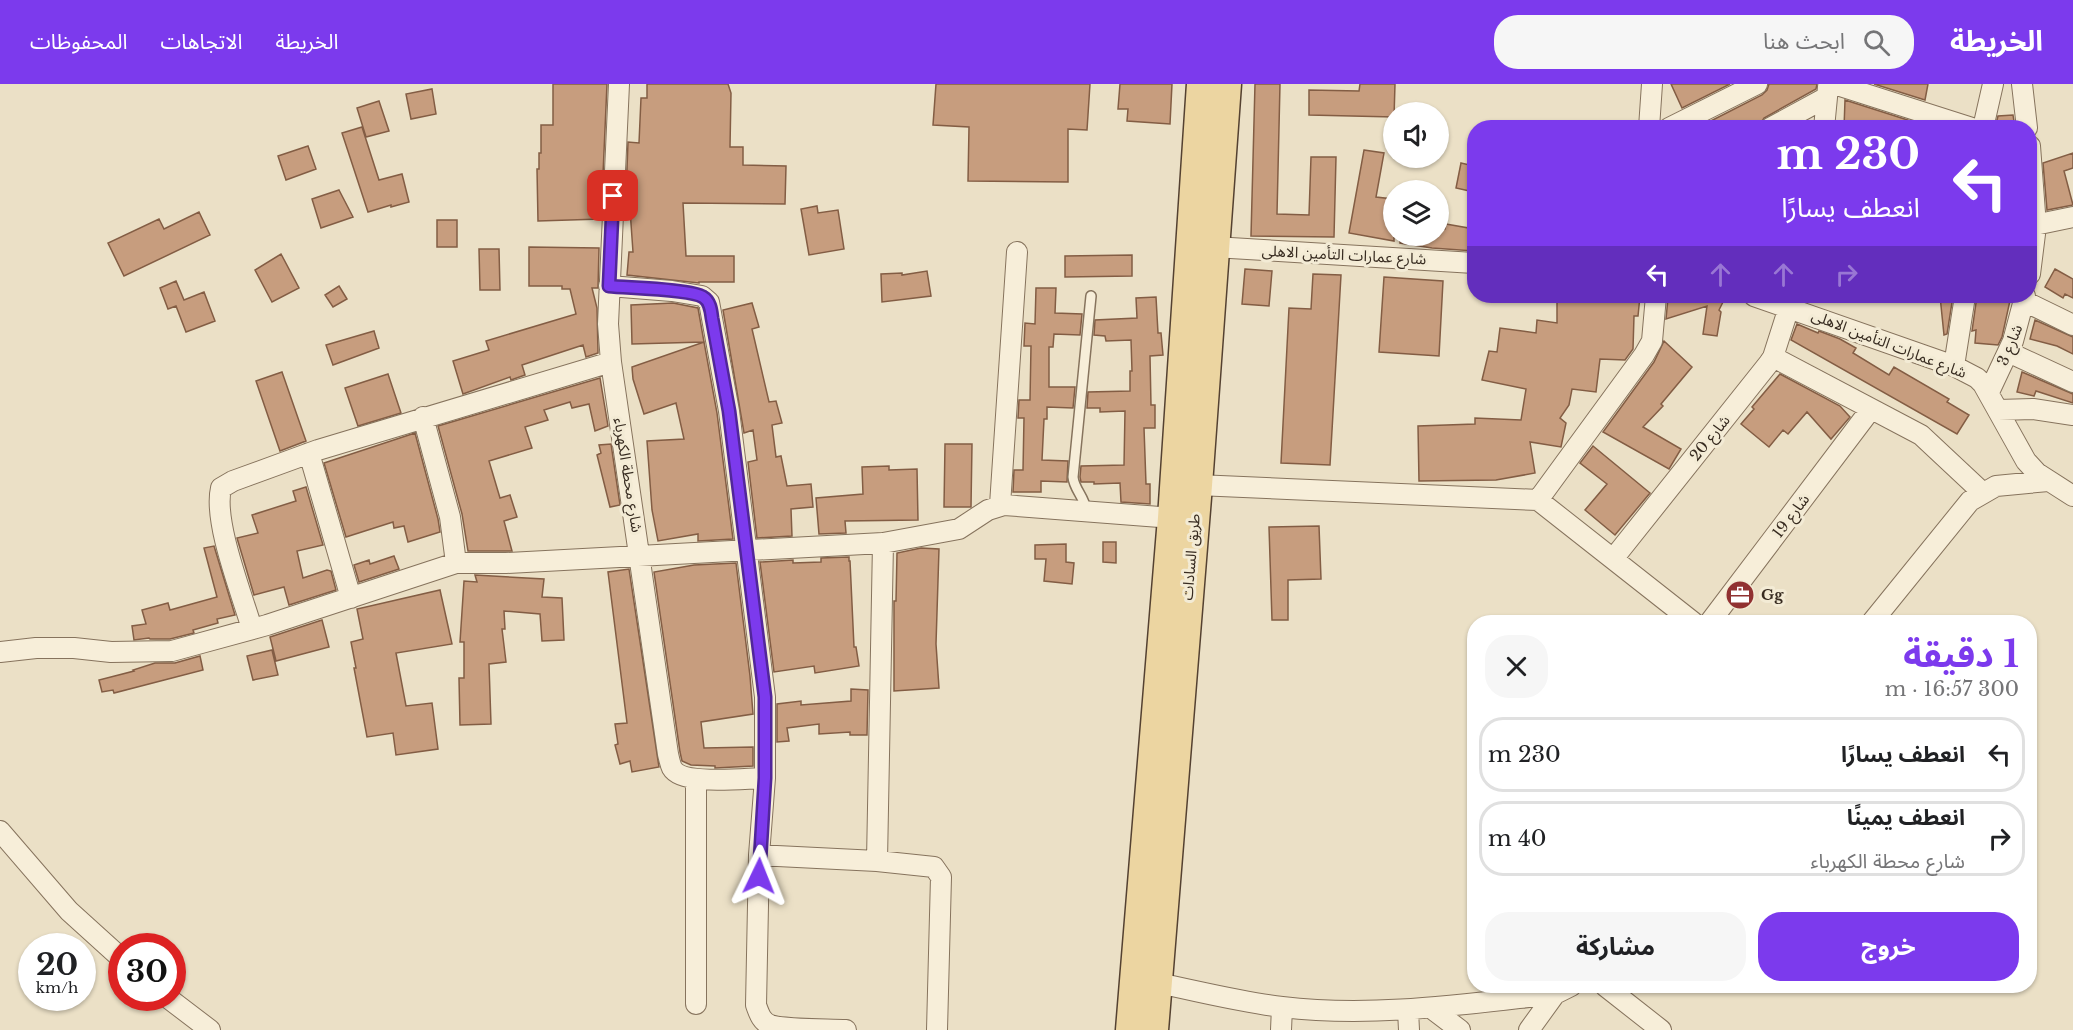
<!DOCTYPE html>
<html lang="ar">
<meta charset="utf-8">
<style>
:root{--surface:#fff;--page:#f6f6f6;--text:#202124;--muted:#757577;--line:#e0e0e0;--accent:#7c3aed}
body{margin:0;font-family:"Libre Baskerville","Noto Sans Arabic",serif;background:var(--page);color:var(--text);direction:rtl;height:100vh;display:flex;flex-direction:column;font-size:22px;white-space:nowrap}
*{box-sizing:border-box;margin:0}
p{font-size:20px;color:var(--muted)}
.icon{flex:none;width:33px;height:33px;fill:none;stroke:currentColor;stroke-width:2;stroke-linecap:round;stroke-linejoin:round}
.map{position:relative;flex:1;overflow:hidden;direction:ltr}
.details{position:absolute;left:1467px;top:531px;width:570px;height:378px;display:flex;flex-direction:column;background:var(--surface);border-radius:24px;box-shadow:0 2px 4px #0004;direction:rtl}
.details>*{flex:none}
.top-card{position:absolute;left:1467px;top:36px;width:570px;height:183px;border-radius:24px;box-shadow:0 2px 4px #0004;direction:rtl;background:#7c3aed;color:#fff;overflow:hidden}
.buttons{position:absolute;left:1383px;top:18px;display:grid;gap:12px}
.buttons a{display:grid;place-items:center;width:66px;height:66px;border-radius:50%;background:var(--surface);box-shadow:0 2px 4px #0004;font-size:30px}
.speed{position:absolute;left:18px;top:849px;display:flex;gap:12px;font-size:30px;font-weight:700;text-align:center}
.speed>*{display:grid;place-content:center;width:78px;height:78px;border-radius:50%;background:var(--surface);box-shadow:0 2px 4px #0004;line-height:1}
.speed small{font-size:15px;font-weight:400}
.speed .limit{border:9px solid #d22;background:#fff;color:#111}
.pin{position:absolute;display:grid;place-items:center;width:51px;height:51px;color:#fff;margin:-26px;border-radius:12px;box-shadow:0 3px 9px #0006}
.me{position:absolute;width:66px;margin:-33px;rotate:2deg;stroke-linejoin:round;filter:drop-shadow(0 0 4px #0008)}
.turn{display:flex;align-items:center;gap:21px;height:126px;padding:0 18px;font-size:27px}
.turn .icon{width:78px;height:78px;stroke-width:2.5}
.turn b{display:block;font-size:42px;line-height:51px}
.lanes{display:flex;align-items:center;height:57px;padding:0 18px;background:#0003;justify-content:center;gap:30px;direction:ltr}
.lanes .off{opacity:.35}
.round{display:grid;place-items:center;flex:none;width:63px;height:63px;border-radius:24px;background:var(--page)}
.overview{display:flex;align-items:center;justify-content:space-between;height:102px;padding:0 18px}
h1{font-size:36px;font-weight:700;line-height:45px;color:var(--accent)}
.primary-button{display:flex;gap:12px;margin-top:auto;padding:12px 18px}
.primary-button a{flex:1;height:69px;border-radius:24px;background:var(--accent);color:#fff;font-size:24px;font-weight:700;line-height:69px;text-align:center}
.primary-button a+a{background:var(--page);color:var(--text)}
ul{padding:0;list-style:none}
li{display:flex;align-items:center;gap:18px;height:75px;margin:0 12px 9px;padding:0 6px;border:3px solid var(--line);border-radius:24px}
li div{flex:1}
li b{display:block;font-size:22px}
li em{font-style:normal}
header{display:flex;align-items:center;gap:36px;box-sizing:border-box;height:84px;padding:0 30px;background:var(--accent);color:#fff}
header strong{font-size:28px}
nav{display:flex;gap:33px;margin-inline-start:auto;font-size:21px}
.search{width:420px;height:54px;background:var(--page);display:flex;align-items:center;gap:15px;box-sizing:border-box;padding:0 21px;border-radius:24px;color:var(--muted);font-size:22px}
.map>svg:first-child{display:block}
</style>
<header>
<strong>الخريطة</strong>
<div class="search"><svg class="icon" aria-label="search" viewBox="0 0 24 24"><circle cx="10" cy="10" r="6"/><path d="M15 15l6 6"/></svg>ابحث هنا</div>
<nav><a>الخريطة</a><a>الاتجاهات</a><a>المحفوظات</a></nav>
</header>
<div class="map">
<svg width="2073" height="946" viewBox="0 0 2073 946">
<rect width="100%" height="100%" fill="#ebe0c6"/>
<!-- building -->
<path fill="#c79d7e" stroke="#835d44" stroke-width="1.5" d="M553 0H607L601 135 538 137 537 85H539V69H541V41H553Z
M647 0H728L731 9 730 63H743V81L786 82 785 120 683 119 686 172H734V198H699V199L627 191 629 168H633L629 111H626L628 58 639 59 641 14H647Z
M936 0H1090L1087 46 1068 45V98L968 97 969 43 933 41Z
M1120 0H1172L1170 40 1127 37 1128 25H1118Z
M1255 0H1280L1277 130 1309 131 1311 73H1336L1334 153 1251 152Z
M1360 0H1395L1394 33 1309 31V6L1359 7Z
M1671 0H1730L1682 24Z
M1769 0H1817L1816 5 1764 34 1758 44H1697L1762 11 1767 6Z
M1874 0H1928L1925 16Z
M432 5 436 30 411 35 406 10Z
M1845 16 1917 39 1915 44H1844Z
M379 17 389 47 366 53 357 24Z
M2013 31 2015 44H1995L1998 32Z
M362 43 379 96 402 90 409 118 391 123V121L368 128 342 49Z
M308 62 316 85 286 96 278 72Z
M1364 66 1384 69 1376 113 1393 115 1390 128 1394 129V157L1349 149Z
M2073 69V84L2064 87 2073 121 2047 126 2043 79Z
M1461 79 1474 82V108L1456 104Z
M339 106 353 133 321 144 312 115Z
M817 122 818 129 838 126 844 165 809 171 801 125Z
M199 128 210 151 124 192 108 159 159 135 164 145Z
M437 136H457V163H437Z
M1446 140 1474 145V167L1432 164 1400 159V152H1438V144L1445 145Z
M529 163 599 164 598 204H592L597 224 598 269 586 273 583 261 522 281 525 291 511 296 510 293 463 310 453 277 489 266 486 257 576 230 570 205H562V202H529Z
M479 165H499L500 206H480Z
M281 170 299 204 272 218 255 186Z
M1132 171V192L1065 193V172Z
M1245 185 1272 187 1269 222 1242 220Z
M2055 185 2073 195V214L2065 210 2063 214 2045 203Z
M927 187 931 212 882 218 881 190 902 189V191Z
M1313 190 1341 191 1330 381 1281 379 1289 224 1311 225Z
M1384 193 1443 197 1439 272 1379 268Z
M176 197 184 216 204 208 215 237 186 248 176 222 168 225 160 204Z
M339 202 347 215 333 223 325 211Z
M1036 204H1056L1055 229 1082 230 1080 251 1054 250 1053 263H1049V303H1075L1073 324 1047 323V335H1044L1042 376 1068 377 1067 398 1041 397V408H1013L1014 386H1023L1024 334H1018L1019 316H1030L1031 262H1024L1025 239 1035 240Z
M1557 212H1640L1638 232H1634L1633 265 1625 276 1600 275 1596 308 1572 305 1569 321 1560 334 1566 339 1561 363 1530 358 1535 389 1496 396 1419 397 1418 342 1475 340V334L1521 336 1526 305 1482 296 1489 267 1497 268 1500 244 1536 249 1537 236 1557 239Z
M1675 212H1731L1732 215 1723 218 1719 226 1721 228 1717 252 1703 250 1707 222 1666 235 1668 214Z
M1940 212H1953L1947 250 1944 251Z
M1977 212H2011L2002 253 1998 261 1975 259 1976 246 1972 247Z
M1156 213 1158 249H1161L1163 271 1150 272 1151 321H1155V344H1144L1146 400H1150V420L1121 418 1120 399 1094 400V398H1081L1080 393 1081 382 1124 381 1125 327 1100 328V324H1087L1088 308 1130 307V287H1132L1131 256 1106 257 1105 252 1094 251 1095 236 1137 234 1136 214Z
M673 219 698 224 704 258 632 260 631 221Z
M752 219 759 243 752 245 769 318 776 317 782 339 772 341 776 373 781 372 787 402 811 400 813 423 791 425 792 452 757 454 748 378 757 376 753 346 744 349 723 226Z
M2035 236 2073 253V270L2057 262 2030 255Z
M1797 240 1818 249 1819 247 1840 255 1856 264 1853 269 1889 291 1894 283 1949 315 1947 318 1969 331 1957 350 1791 256Z
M374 247 379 264 333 281 326 261Z
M1664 257 1692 283 1661 320 1663 322 1643 343 1681 365 1669 385 1603 348 1654 278Z
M704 258 717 329 733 455 698 457V450L658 457 652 426 647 357 684 355 676 319 644 330 633 295 632 283Z
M282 288 306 357 280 367 256 297Z
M2022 288 2073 310V319L2036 307 2034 312 2017 308Z
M388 290 401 329 358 342 345 304Z
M1780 290 1840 322 1850 333 1831 355 1807 328 1788 350 1783 346 1769 363 1741 340 1754 325 1752 323Z
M600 294 608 342 595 347 589 320 572 324 570 318 544 326 548 336 525 343 532 364 489 377 500 414 510 411 517 433 504 437 512 467H468L462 430 438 342Z
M415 349 438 435 440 448 408 458 404 442 394 444 393 438 346 453 324 379Z
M611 360 620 421 610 423 597 371 601 369 599 361Z
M945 360H972L971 423H944Z
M1593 362 1650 409 1615 451 1585 426 1607 400 1580 379Z
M889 382V386L917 385 918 436 845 437 846 449 819 450 816 414 863 410 862 383Z
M306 403 323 461 297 467 303 494 327 486 331 487 336 506 289 521 284 503 254 511 237 454 258 449 252 431 296 417 293 407Z
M1319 442 1321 495 1288 496V536H1272L1269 443Z
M1103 458H1116V479L1103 478Z
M1066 460V478L1074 479 1072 500 1044 497 1046 475H1035V461Z
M214 462 235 531 217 535 218 539 193 546 194 549 170 555H150L149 554 134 556 132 542 146 540 142 526 168 519 170 526 217 513 204 464Z
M921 464 939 465 936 560 939 604 894 607V517H896L897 469Z
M394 472 399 485 359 498 354 481 369 476 370 480Z
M849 473V477H850L854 563H856L859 582 815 589 814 582 774 588 760 478 793 476V479L821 478V474Z
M736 479 750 592 753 630 701 638 704 664 753 663V682L715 684V682L691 681 682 677 680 668 654 488 694 481Z
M629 485 659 683 632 688 630 677 620 680 615 661 618 660 615 640 627 639 608 488Z
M475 491 544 495 542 513 562 514 564 556 542 557 540 530 504 527 505 545H502L506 578 489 580 491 640 460 641 459 594H464V558H460L464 497 477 498Z
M440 506 452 560 396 569 406 622 432 619 438 665 396 671 393 649 367 653 354 584H356L351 558 363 555 357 525Z
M322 536 329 563 276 577 270 553Z
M272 566 278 591 253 596 247 572Z
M200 572 203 586 114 609 113 606 102 608 99 596 134 587 133 586 155 579H175Z
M851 605 868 606 867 651H850V648L819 650V640L787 644 789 657 777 658V620L801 617V621L851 617Z"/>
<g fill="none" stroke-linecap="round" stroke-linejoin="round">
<!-- service casing -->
<g stroke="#86735d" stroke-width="12">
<path id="service" d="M1086 428C1086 414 1074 406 1073 393L1091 212"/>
</g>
<!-- minor casing -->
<g stroke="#86735d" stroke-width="22">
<path id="minor" d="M619 0 608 240 611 278 668 670C669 674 670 680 672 684 682 702 745 694 765 694
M1834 0 1972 44
M2022 0 2027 44
M1649 44 1652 0
M1669 44 1757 0
M1770 44 1827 13
M1824 44 1828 3
M1983 44 1993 0
M2030 62 2036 142 2030 190
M2030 142 2073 133
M1214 163 1474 179
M609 202 672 207 702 212 709 218 729 327 765 613V694L759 771 756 921C759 929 761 937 770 941 786 946 827 945 846 946
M1754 212 1954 282 1977 294 1983 300 2026 377 2037 389 2073 412
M2024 217 2073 241
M2008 268 2073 298
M1773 273 1921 351 1983 409
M1954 282 1965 212
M1989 308 2013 257 2025 212
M1998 326 2033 325 2073 331
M309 369 351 514
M1197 401 1538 416 1693 538
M1538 416 1644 271 1652 257 1656 212
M1000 421 1017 168
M1613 475 1769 279 1773 273 1789 223
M456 479H506L883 459 959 445 988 426 1004 421 1173 434
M1710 538 1871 325
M1872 538 1970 417 1996 402 2048 397
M252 545C242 510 213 438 221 404L233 397 318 366 611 278
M0 568 36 564H74L111 568 172 567 267 541 456 479 450 433 423 333
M0 747 69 827 122 875
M759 771 877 777 934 783 941 793 937 946
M877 777 883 459
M1157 899C1198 907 1240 918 1282 923 1374 934 1465 920 1555 910L1571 902
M1605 902 1661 946
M168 914 210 946
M696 920V695
M1431 924 1460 946
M1408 926 1409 946
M1281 946 1282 923
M1529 946 1555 910"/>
</g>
<!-- primary casing -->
<g stroke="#544131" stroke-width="33">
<path id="primary" d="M1131 946 1173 434 1202 0
M1153 946 1197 401 1226 0"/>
</g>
<!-- service -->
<use href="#service" stroke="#f7eed9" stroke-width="9"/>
<!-- minor -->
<use href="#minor" stroke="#f7eed9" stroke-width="20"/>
<!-- primary -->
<use href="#primary" stroke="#ecd5a1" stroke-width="30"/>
</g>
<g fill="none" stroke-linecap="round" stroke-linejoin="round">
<!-- route casing -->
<g stroke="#51269a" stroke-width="15">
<path id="route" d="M613 112 609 202C627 204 691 205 703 213 710 217 711 226 712 234L729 327 765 613V694L759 792"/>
</g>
<!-- route -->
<use href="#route" stroke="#7c3aed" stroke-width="10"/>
</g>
<!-- icons -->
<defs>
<g id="office-disc" transform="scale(1.5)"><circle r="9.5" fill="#913131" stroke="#f3ebd5"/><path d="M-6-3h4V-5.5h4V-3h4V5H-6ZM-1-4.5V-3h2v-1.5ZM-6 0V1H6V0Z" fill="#fff"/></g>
</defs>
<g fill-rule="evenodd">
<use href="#office-disc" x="1740" y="511"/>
</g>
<g text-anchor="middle" stroke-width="6" stroke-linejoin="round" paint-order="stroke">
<!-- street labels -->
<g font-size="15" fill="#372b20" stroke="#f3ebd5">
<text transform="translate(1344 171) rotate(3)" y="5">شارع عمارات التأمين الاهلى</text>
<text transform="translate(1889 260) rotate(21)" y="5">شارع عمارات التأمين الاهلى</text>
<text transform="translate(2010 261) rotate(-68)" y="5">شارع 3</text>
<text transform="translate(1710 354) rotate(-51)" y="5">شارع 20</text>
<text transform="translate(628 391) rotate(81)" y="5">شارع محطة الكهرباء</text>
<text transform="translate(1791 432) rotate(-53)" y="5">شارع 19</text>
<text transform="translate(1191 473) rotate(-85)" y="5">طريق السادات</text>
</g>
<!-- poi labels -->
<g font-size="15" font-weight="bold" fill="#372b20" stroke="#f3ebd5" text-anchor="start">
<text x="1761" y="516">Gg</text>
</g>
</g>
</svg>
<div class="buttons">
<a><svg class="icon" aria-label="sound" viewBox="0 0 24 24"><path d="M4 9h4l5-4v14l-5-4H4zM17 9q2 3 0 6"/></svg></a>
<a><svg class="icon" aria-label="layers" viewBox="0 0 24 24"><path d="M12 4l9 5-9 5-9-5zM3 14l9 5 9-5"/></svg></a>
</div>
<div class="speed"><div>20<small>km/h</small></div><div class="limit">30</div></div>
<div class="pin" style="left:613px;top:112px;background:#d93025"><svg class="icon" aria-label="arrive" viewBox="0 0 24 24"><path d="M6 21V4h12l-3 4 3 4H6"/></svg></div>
<svg class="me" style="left:759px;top:792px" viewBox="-20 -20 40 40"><path d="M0-17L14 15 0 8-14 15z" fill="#7c3aed" stroke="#fff" stroke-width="4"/></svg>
<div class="top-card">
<div class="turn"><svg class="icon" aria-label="left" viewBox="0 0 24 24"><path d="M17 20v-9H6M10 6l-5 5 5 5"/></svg><div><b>230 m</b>انعطف يسارًا</div></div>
<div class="lanes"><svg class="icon" aria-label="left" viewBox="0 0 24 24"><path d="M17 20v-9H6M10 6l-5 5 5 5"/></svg><svg class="icon off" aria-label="ahead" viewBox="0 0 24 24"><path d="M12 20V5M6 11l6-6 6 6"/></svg><svg class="icon off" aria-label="ahead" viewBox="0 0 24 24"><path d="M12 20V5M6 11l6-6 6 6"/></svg><svg class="icon off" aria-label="right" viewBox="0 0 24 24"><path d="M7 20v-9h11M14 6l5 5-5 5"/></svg></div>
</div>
<section class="details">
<div class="overview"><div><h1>1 دقيقة</h1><p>300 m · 16:57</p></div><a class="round"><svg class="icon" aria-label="close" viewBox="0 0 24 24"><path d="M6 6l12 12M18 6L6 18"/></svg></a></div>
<ul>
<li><svg class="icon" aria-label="left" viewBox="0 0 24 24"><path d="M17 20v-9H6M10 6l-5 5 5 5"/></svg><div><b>انعطف يسارًا</b></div><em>230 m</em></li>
<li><svg class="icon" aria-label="right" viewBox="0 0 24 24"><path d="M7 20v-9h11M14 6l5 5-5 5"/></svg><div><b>انعطف يمينًا</b><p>شارع محطة الكهرباء</p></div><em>40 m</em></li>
</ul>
<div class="primary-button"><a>خروج</a><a>مشاركة</a></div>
</section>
</div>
